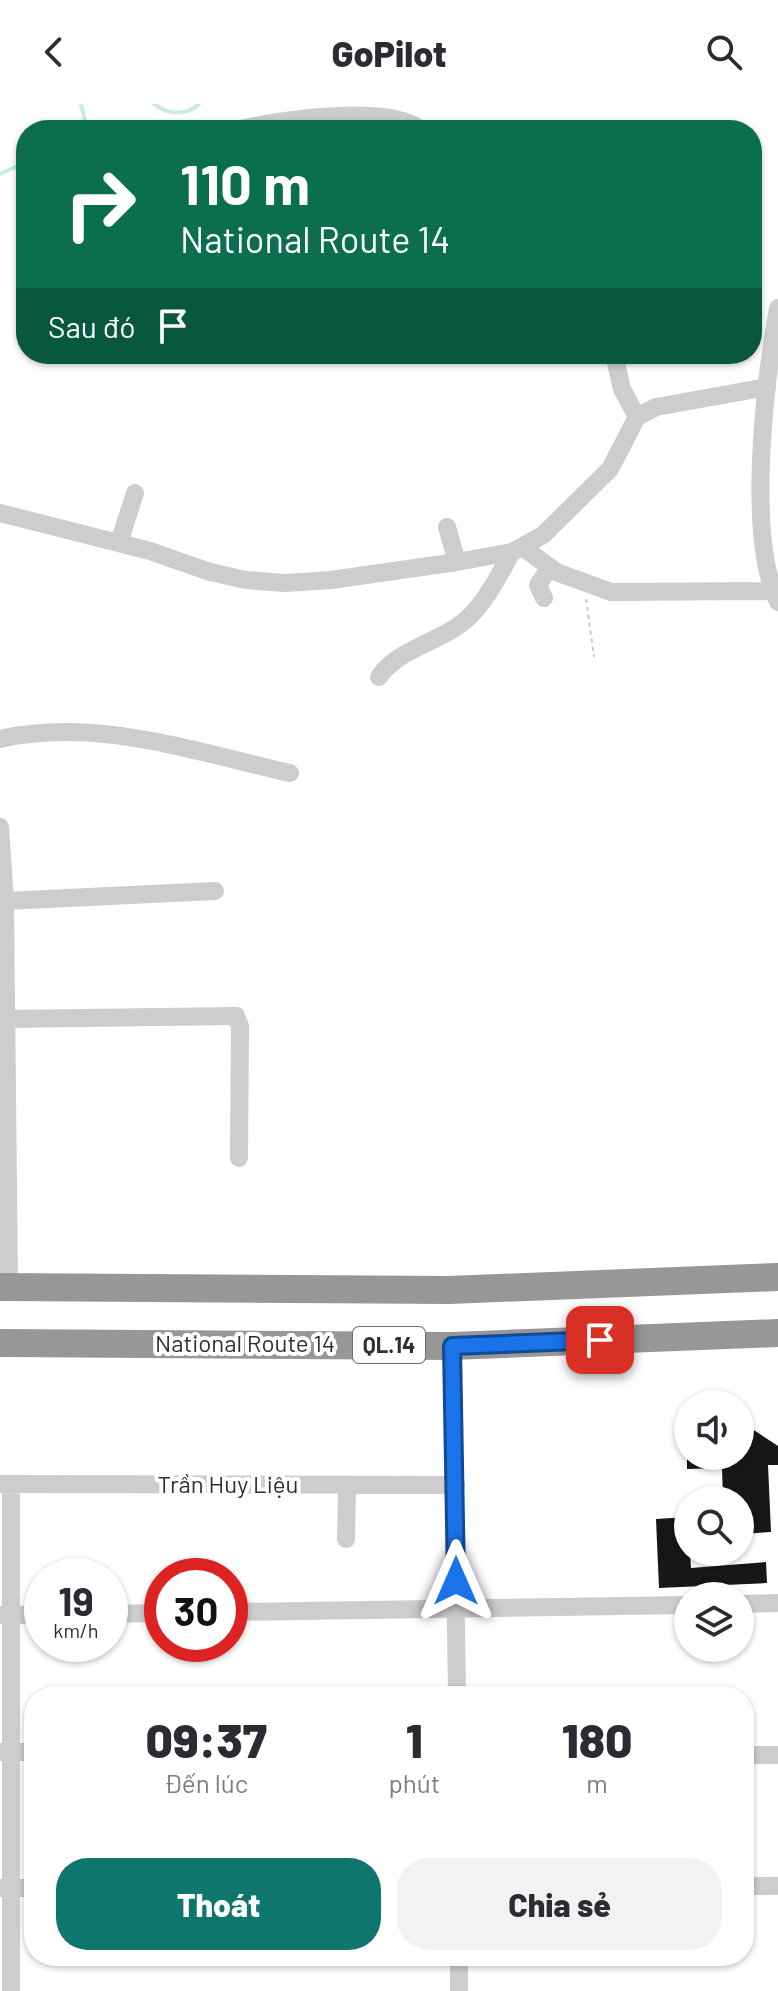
<!DOCTYPE html>
<html lang="vi">
<meta charset="utf-8">
<style>
:root{--surface:#fff;--page:#f2f2f3;--text:#2b2b33;--muted:#7c7c81;--accent:#0f766e}
body{margin:0;font-family:Barlow,sans-serif;background:var(--page);color:var(--text);height:100vh;display:flex;flex-direction:column;font-size:30px;white-space:nowrap}
*{box-sizing:border-box;margin:0}
p{font-size:26px;color:var(--muted)}
.icon{flex:none;width:44px;height:44px;fill:none;stroke:currentColor;stroke-width:2;stroke-linecap:round;stroke-linejoin:round}
.map{position:relative;flex:1;overflow:hidden}
.details{position:absolute;left:24px;top:1582px;width:730px;height:280px;display:flex;flex-direction:column;background:var(--surface);border-radius:32px;box-shadow:0 2px 6px #0004}
.details>*{flex:none}
.guide{position:absolute;left:16px;top:16px;width:746px;height:244px;border-radius:32px;box-shadow:0 2px 6px #0004;background:#0b6e4f;color:#fff;overflow:hidden}
.controls{position:absolute;left:674px;top:1286px;display:grid;gap:16px}
.controls a{display:grid;place-items:center;width:80px;height:80px;border-radius:50%;background:var(--surface);box-shadow:0 2px 6px #0004;font-size:40px}
.speed{position:absolute;left:24px;top:1454px;display:flex;gap:16px;font-size:40px;font-weight:700;text-align:center}
.speed>*{display:grid;place-content:center;width:104px;height:104px;border-radius:50%;background:var(--surface);box-shadow:0 2px 6px #0004;line-height:1}
.speed small{font-size:20px;font-weight:400}
.speed .limit{border:12px solid #d22;background:#fff;color:#111}
.pin{position:absolute;display:grid;place-items:center;width:68px;height:68px;color:#fff;margin:-34px;border-radius:16px;box-shadow:0 4px 12px #0006}
.me{position:absolute;width:88px;margin:-44px;rotate:0deg;stroke-linejoin:round;filter:drop-shadow(0 0 6px #0008)}
.turn{display:flex;align-items:center;gap:28px;height:168px;padding:0 32px;font-size:36px}
.turn .icon{width:104px;height:104px;stroke-width:2.5}
.turn b{display:block;font-size:56px;line-height:68px}
.then{display:flex;align-items:center;height:76px;padding:0 32px;background:#0003;gap:16px;font-size:30px}
.eta{display:flex;justify-content:space-evenly;align-items:center;height:136px;text-align:center}
.eta b{font-size:48px;font-weight:800;line-height:56px}
.button{display:flex;gap:16px;margin-top:auto;padding:16px 32px}
.button a{flex:1;height:92px;border-radius:32px;background:var(--accent);color:#fff;font-size:32px;font-weight:800;line-height:92px;text-align:center}
.button a+a{background:var(--page);color:var(--text)}
header{display:flex;justify-content:space-between;align-items:center;height:104px;padding:0 32px;background:var(--surface);font-size:36px;font-weight:800}
.map>svg:first-child{display:block}
</style>
<header><svg class="icon" aria-label="back" viewBox="0 0 24 24"><path d="M15 5l-7 7 7 7"/></svg>GoPilot<svg class="icon" aria-label="search" viewBox="0 0 24 24"><circle cx="10" cy="10" r="6"/><path d="M15 15l6 6"/></svg></header>
<div class="map">
<svg width="778" height="1887" viewBox="0 0 778 1887">
<rect width="100%" height="100%" fill="#fff"/>
<g fill="none" stroke-linecap="round" stroke-linejoin="round">
<!-- stream -->
<path stroke="#cbebe0" stroke-width="4" d="M81 0 87 26
M154 0C168 11 186 12 199 0
M0 70 26 58"/>
</g>
<!-- building -->
<path fill="#171717" d="M740 1317 778 1342V1361H768L771 1428 740 1430V1396H723L722 1364 687 1365V1352H740Z
M688 1413 691 1464 766 1458 767 1479 659 1484 656 1415Z"/>
<g fill="none" stroke-linecap="round" stroke-linejoin="round">
<!-- path -->
<path stroke="#c7c7c7" stroke-width="2" stroke-dasharray="4 4" stroke-linecap="butt" d="M586 495 594 553"/>
<!-- minor -->
<path stroke="#cdcdcd" stroke-width="18" d="M237 26C280 15 390 0 421 26
M778 204C765 277 746 432 778 498
M614 250 622 285 637 313
M0 409 150 447 210 468 246 476 285 479 331 476 457 458 512 448 543 431 610 365 637 313 656 303 767 283
M447 423 457 458
M119 439 135 389
M524 444 556 468 611 488 778 487
M544 494 538 481 550 463
M379 573C400 542 445 538 471 511 488 494 500 469 512 448
M0 635C97 613 195 648 290 669
M0 723 5 797 9 1183
M5 797 215 787
M5 915 236 912 240 922 239 1054
M452 1242 457 1592
M0 1380 456 1381
M346 1435 347 1381
M740 1500 778 1499
M230 1508 688 1501
M110 1510 162 1509
M1 1511H42
M0 1648H34
M744 1651H778
M744 1782H778
M1 1784H34
M459 1852V1887
M11 1887V1380"/>
<!-- highway -->
<path stroke="#979797" stroke-width="28" d="M0 1183 449 1186 778 1173
M0 1239 452 1242 778 1229"/>
</g>
<g fill="none" stroke-linecap="round" stroke-linejoin="round">
<!-- route casing -->
<g stroke="#114b97" stroke-width="20">
<path id="route" d="M456 1477 452 1242 600 1236"/>
</g>
<!-- route -->
<use href="#route" stroke="#1a73e8" stroke-width="14"/>
</g>
<g text-anchor="middle" stroke-width="8" stroke-linejoin="round" paint-order="stroke">
<!-- shield labels -->
<rect fill="#fff" stroke="#6e6e6e" stroke-width="2" x="353" y="1223" width="72" height="36" rx="6"/>
<g font-size="22" font-weight="bold" fill="#303030">
<text x="389" y="1249">QL.14</text>
</g>
<!-- street labels -->
<g font-size="24" fill="#303030" stroke="#fff">
<text x="245" y="1248">National Route 14</text>
<text x="228" y="1389">Trần Huy Liệu</text>
</g>
</g>
</svg>
<div class="controls">
<a><svg class="icon" aria-label="sound" viewBox="0 0 24 24"><path d="M4 9h4l5-4v14l-5-4H4zM17 9q2 3 0 6"/></svg></a>
<a><svg class="icon" aria-label="search" viewBox="0 0 24 24"><circle cx="10" cy="10" r="6"/><path d="M15 15l6 6"/></svg></a>
<a><svg class="icon" aria-label="layers" viewBox="0 0 24 24"><path d="M12 4l9 5-9 5-9-5zM3 14l9 5 9-5"/></svg></a>
</div>
<div class="speed"><div>19<small>km/h</small></div><div class="limit">30</div></div>
<div class="pin" style="left:600px;top:1236px;background:#d93025"><svg class="icon" aria-label="arrive" viewBox="0 0 24 24"><path d="M6 21V4h12l-3 4 3 4H6"/></svg></div>
<svg class="me" style="left:456px;top:1477px" viewBox="-20 -20 40 40"><path d="M0-17L14 15 0 8-14 15z" fill="#1a73e8" stroke="#fff" stroke-width="4"/></svg>
<div class="guide">
<div class="turn"><svg class="icon" aria-label="right" viewBox="0 0 24 24"><path d="M7 20v-9h11M14 6l5 5-5 5"/></svg><div><b>110 m</b>National Route 14</div></div>
<div class="then">Sau đó<svg class="icon" aria-label="arrive" viewBox="0 0 24 24"><path d="M6 21V4h12l-3 4 3 4H6"/></svg></div>
</div>
<section class="details">
<div class="eta">
<div><b>09:37</b><p>Đến lúc</p></div>
<div><b>1</b><p>phút</p></div>
<div><b>180</b><p>m</p></div>
</div>
<div class="button"><a>Thoát</a><a>Chia sẻ</a></div>
</section>
</div>
